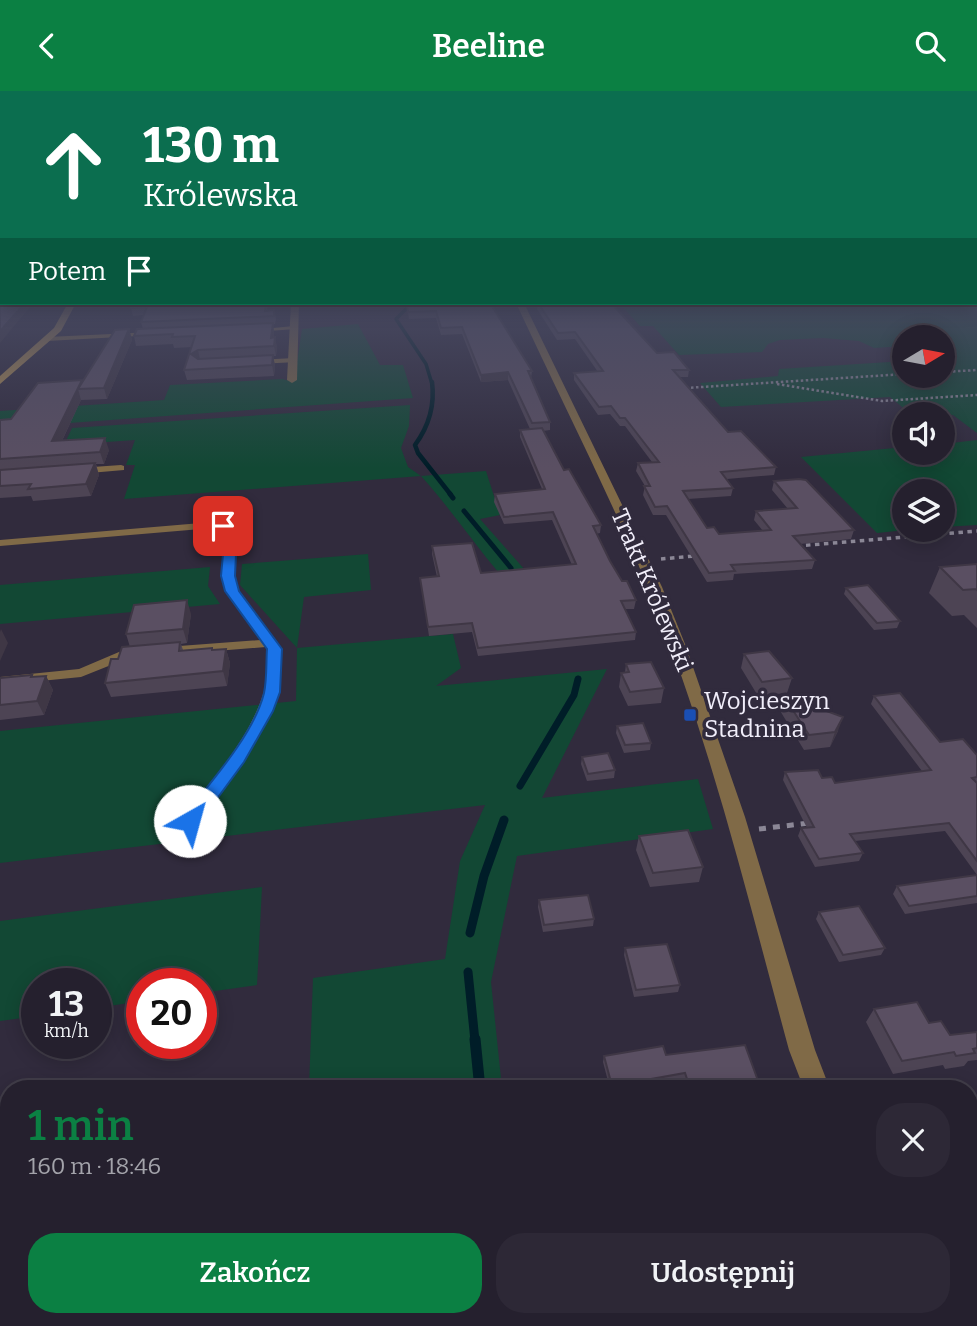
<!DOCTYPE html>
<html lang="pl">
<meta charset="utf-8">
<style>
:root{--surface:#25202e;--page:#2d2836;--text:#f1f3f6;--muted:#a3a3aa;--line:#423e4a;--accent:#0b8043}
body{margin:0;font-family:Bitter,serif;background:var(--page);color:var(--text);height:100vh;display:flex;flex-direction:column;font-size:26px;white-space:nowrap}
*{box-sizing:border-box;margin:0}
p{font-size:23px;color:var(--muted)}
.icon{flex:none;width:38px;height:38px;fill:none;stroke:currentColor;stroke-width:2;stroke-linecap:round;stroke-linejoin:round}
.map{position:relative;flex:1;overflow:hidden}
.panel{position:absolute;left:0px;top:989px;width:978px;height:247px;display:flex;flex-direction:column;background:var(--surface);border-radius:28px 28px 0 0;box-shadow:0 4px 18px #0003,0 0 0 2px var(--line)}
.panel>*{flex:none}
.top-card{position:absolute;left:0px;top:0px;width:978px;height:214px;box-shadow:0 4px 18px #0003,0 0 0 2px var(--line);background:#0b6e4f;color:#fff;overflow:hidden}
.needle{width:46px;rotate:80deg}
.fabs{position:absolute;left:892px;top:234px;display:grid;gap:14px}
.fabs a{display:grid;place-items:center;width:63px;height:63px;border-radius:50%;background:var(--surface);box-shadow:0 4px 18px #0003,0 0 0 2px var(--line);font-size:35px}
.speed{position:absolute;left:21px;top:877px;display:flex;gap:14px;font-size:35px;font-weight:700;text-align:center}
.speed>*{display:grid;place-content:center;width:91px;height:91px;border-radius:50%;background:var(--surface);box-shadow:0 4px 18px #0003,0 0 0 2px var(--line);line-height:1}
.speed small{font-size:18px;font-weight:400}
.speed .limit{border:10px solid #d22;background:#fff;color:#111}
.pin{position:absolute;display:grid;place-items:center;width:60px;height:60px;color:#fff;margin:-30px;border-radius:14px;box-shadow:0 4px 10px #0006}
.me{position:absolute;width:77px;margin:-38px;rotate:38deg;stroke-linejoin:round;filter:drop-shadow(0 0 5px #0008)}
.turn{display:flex;align-items:center;gap:24px;height:147px;padding:0 28px;font-size:32px}
.turn .icon{width:91px;height:91px;stroke-width:2.5}
.turn b{display:block;font-size:49px;line-height:60px}
.then{display:flex;align-items:center;height:66px;padding:0 28px;background:#0003;gap:14px;font-size:26px}
.round{display:grid;place-items:center;flex:none;width:74px;height:74px;border-radius:28px;background:var(--page)}
.headline{display:flex;align-items:center;justify-content:space-between;height:119px;padding:0 28px}
h1{font-size:42px;font-weight:600;line-height:52px;color:var(--accent)}
.cta{display:flex;gap:14px;margin-top:auto;padding:14px 28px}
.cta a{flex:1;height:80px;border-radius:28px;background:var(--accent);color:#fff;font-size:28px;font-weight:600;line-height:80px;text-align:center}
.cta a+a{background:var(--page);color:var(--text)}
header{display:flex;justify-content:space-between;align-items:center;height:91px;padding:0 28px;background:var(--accent);color:#fff;font-size:32px;font-weight:600}
.map>svg:first-child{display:block}
</style>
<header><svg class="icon" aria-label="back" viewBox="0 0 24 24"><path d="M15 5l-7 7 7 7"/></svg>Beeline<svg class="icon" aria-label="search" viewBox="0 0 24 24"><circle cx="10" cy="10" r="6"/><path d="M15 15l6 6"/></svg></header>
<div class="map">
<svg width="977" height="1235" viewBox="0 0 977 1235">
<rect width="100%" height="100%" fill="#312b3d"/>
<!-- green -->
<path fill="#124834" d="M977 204V342L953 324H912L890 306 721 316 700 292 778 285 779 278 905 270V285H943V247H905V255L874 257 859 250 823 247 780 249 768 253 762 261 679 264 653 235H640L620 213 976 212Z
M358 233 380 274H403L413 307 0 337V320L164 309 170 294 282 288 294 291 302 238Z
M410 314 409 335 401 357 408 376 421 385 486 380 500 424 480 428 525 479 499 482C472 450 449 416 421 385L124 408 135 374H126L135 349 64 354 72 337Z
M977 349V434L943 436V401H905L906 439 877 442 801 366 905 356V362H943V353Z
M368 463 371 499 304 506 297 557 453 543 461 577 436 595 607 578 542 707 698 688 713 738 517 765 491 891 502 997H309L313 887 445 868 460 770 485 714 0 772V640L296 610 297 557 240 494 242 473Z
M210 476 208 495 220 513 0 533V494Z
M262 796 257 894 201 902V892H142V910L96 917V892H37V925L0 930V830Z
M9 1069V1227H526L527 1235H0V1070Z"/>
<g fill="none" stroke-linecap="round" stroke-linejoin="round">
<!-- stream-far5 -->
<path stroke="#001d28" stroke-width="3.5" d="M406 218 396 228 426 273 432 293"/>
<!-- stream-far4 -->
<path stroke="#001d28" stroke-width="4.5" d="M432 291C435 314 429 335 415 354L418 362 451 404"/>
<!-- stream-far3 -->
<path stroke="#001d28" stroke-width="5" d="M450 403 453 407
M464 420 511 477"/>
<!-- stream-far2 -->
<path stroke="#001d28" stroke-width="7" d="M520 695 574 604 578 588"/>
<!-- stream-far1 -->
<path stroke="#001d28" stroke-width="9" d="M470 842 484 785 504 729
M468 881 475 950"/>
<!-- stream -->
<path stroke="#001d28" stroke-width="11" d="M475 948 480 998"/>
<!-- path-far2 -->
<path stroke="#8b8796" stroke-width="2.5" stroke-dasharray="2.5 2.5" stroke-linecap="butt" d="M943 281 977 279
M777 293 882 310 977 304
M686 297 905 283"/>
<!-- path-far1 -->
<path stroke="#8b8796" stroke-width="3.5" stroke-dasharray="4.5 4.5" stroke-linecap="butt" d="M797 455 977 440
M661 468 694 465"/>
<!-- path -->
<path stroke="#8b8796" stroke-width="5" stroke-dasharray="7 7" stroke-linecap="butt" d="M759 738 809 732"/>
<!-- service -->
<path fill="#806a47" fill-rule="evenodd" d="M294 235 296 238 254 241 251 239Z
M154 241 156 244 47 250 43 248 47 246Z
M294 267H297V271L257 273 253 271 257 269Z
M121 374 124 375V379L78 383 73 380 78 377Z
M213 431 227 433 236 441 234 485 238 500 280 558 279 601 272 620 243 671 196 734 190 736 184 734 182 730 184 726C217 683 280 614 266 556L166 564 160 560 166 556 261 549 226 500 222 485 226 442 220 438 213 437 0 455V449Z
M136 559 142 563 141 566 126 568 81 586 0 594V586L79 578 119 561Z
M977 1176V1200L970 1202V1178Z"/>
<!-- minor -->
<path fill="#806a47" fill-rule="evenodd" d="M291 212H299L297 289 292 292 287 289Z"/>
<!-- tertiary -->
<path fill="#806a47" fill-rule="evenodd" d="M516 212H524L662 496 685 553 745 726 815 959 830 998H804L789 959C747 804 709 645 648 497 608 400 560 307 516 212Z
M889 1227H922L925 1235H892Z"/>
<!-- secondary -->
<path fill="#ae8c51" fill-rule="evenodd" d="M68 212H76L61 240 0 293V285L54 237Z"/>
</g>
<!-- wall -->
<path fill="#4d4454" d="M133 212H268L267 220 274 219 276 228 275 233H273L274 246 277 256 276 265H273L275 275 274 285 187 289 184 279 192 256 174 257 173 253 136 255 134 245 143 238 141 231 143 224 133 225 131 217Z
M407 212H490L532 280 531 287 550 331V339L543 340 564 379 601 434 600 442 596 443 610 470 622 490 636 509 634 518H625L636 541 635 549 478 565 472 541 429 545 420 487 437 486 432 463V455L481 482 572 474 552 429 504 433 494 411 495 403 542 398 520 346V339L530 338 508 289 481 291 462 243 441 244 436 227 409 228Z
M536 212H617L612 213 657 262 689 279 688 286H679L728 341 776 376 774 384 727 388 733 397 731 405 688 408 707 437 719 443 763 440 754 429 756 420 788 418 772 399 774 390 854 439 851 448 800 453 815 469 812 478 734 483 733 489 707 491 666 424H653L643 404 645 395 636 380 638 372 652 371 625 335H620L610 323 598 324 574 289V282L598 281 575 248 557 249 537 218 538 213Z
M129 238 132 249 107 308 81 309 62 350 109 359 104 373H96L99 384 91 405 33 410 31 405 0 407V329L11 328 83 291Z
M977 473V537L964 524 952 525 929 502 940 476Z
M846 497 900 530 897 537 874 539 844 503Z
M191 523 187 552 181 553 183 559 226 558 230 572 227 595 111 606 105 592 118 568 130 556 126 543Z
M744 563 792 587 787 602 758 605 741 577Z
M626 573 664 597 661 612 628 615 619 596 621 582 625 581Z
M46 585 53 599 44 624 0 629V587Z
M783 604 838 640 830 656 804 659 779 618Z
M874 605 940 651 977 664V812L905 823 893 803 897 795 977 784 945 740 855 750 863 762 859 770 815 776 798 745 801 737H807L783 689 785 681 822 687 835 692 922 680 871 613Z
M617 635 651 652 650 659 624 662 616 642Z
M582 666 615 679 614 687 587 690 581 673Z
M639 745 703 776 699 791 650 796 636 759Z
M539 809 594 828 593 835 543 841 538 816Z
M819 821 885 857 881 864 839 871 816 828Z
M625 857 680 894 678 901 634 906 624 864Z
M874 918 929 932 950 944 977 941V969L968 970 964 975 945 978 943 974 893 983 866 931Z
M666 964 761 998H685L683 989 633 998H610L603 971 604 965Z
M977 1086V1142L970 1144V1088Z"/>
<!-- shaded-wall -->
<path fill="#3f3745" d="M25 212H29L30 216 0 252V240Z
M273 232 274 242 273 257 271 247Z
M129 238 132 249 107 308 104 297Z
M275 246 277 256 276 265 274 255Z
M198 259 200 269 191 263Z
M273 264 275 275 274 285 272 274Z
M508 281V289L481 291V284Z
M78 298 81 309 56 362 52 350Z
M105 347 109 359 104 373 100 361Z
M95 372 99 384 91 405 86 393Z
M187 509 191 523 187 552 183 538Z
M1 538 8 552 0 570V541Z
M226 558 230 572 227 595 223 580Z
M46 585 53 599 44 624 37 610Z
M843 626 838 640 830 656 835 641Z"/>
<!-- building -->
<path fill="#5a4f62" stroke="#3f3745" stroke-width="2" d="M0 210H2V212H25L0 240Z
M133 212H266L265 220 274 219V225L141 231 147 216 131 217Z
M407 212H490L532 280H528L550 331 532 332 508 281 481 284 462 236 441 237 436 220 408 221Z
M538 212H611L657 262 674 261 689 279H673L728 341 741 340 776 376 721 381 733 397 683 400 707 437 714 436 719 443 771 439 756 420 797 417 774 390 799 388 806 389 854 439 793 445 815 469 731 474 735 480 709 482 667 415 655 416 644 395H650L638 372 659 371 625 327H620L611 315 599 316 574 282 603 280 575 241 558 242Z
M273 232 271 247 275 246 274 255 198 259 191 263 198 268 273 264 272 274 184 279 195 245 172 246 173 243 134 245 137 238Z
M129 238 104 297 78 298 115 239Z
M82 289 52 350 105 347 100 361 0 368V329L11 328 38 292Z
M542 337 564 379 569 378 601 434 593 435 610 470 622 490H627L636 509 621 510 636 541 478 557 472 532 428 536 420 487 439 485 432 455 472 452 481 482 576 473 553 421 504 426 495 403 545 398 520 339Z
M95 372 86 393 28 398 31 393 0 395V379Z
M977 473V499L976 498 963 499 940 476Z
M868 494 900 530 877 532 846 497Z
M187 509 183 538 126 543 134 514Z
M180 551 179 560 212 557V559L226 558 223 580 105 592 111 568H118L122 556Z
M769 560 792 587 762 591 744 563Z
M651 571 664 597 630 601 621 582 629 581 626 573Z
M32 584 31 586 46 585 37 610 0 614V587Z
M900 602 940 651 963 648 977 664V686L972 687 977 692V770L949 732 850 743 863 762 819 768 801 737 814 736 785 681 818 679 822 687 832 686 835 692 931 679 874 605Z
M783 604 843 626 835 641 809 644Z
M643 632 651 652 625 654 617 635Z
M608 662 615 679 588 683 582 666Z
M688 739 703 776 653 782 639 745Z
M977 784V805L909 815 897 795Z
M588 804 594 828 544 834 539 809Z
M859 815 885 857 843 864 819 821Z
M667 853 680 894 636 899 625 857Z
M917 911 929 932 941 930 950 944 977 941V957L973 958 975 962 956 965 954 961 902 970 874 918Z
M745 954 761 998H704L703 995 690 997 685 982 612 995 604 965 663 955 666 964Z
M977 1086V1138L970 1140V1088Z"/>
<!-- sky -->
<linearGradient id="sky" x2="0" y2="1"><stop stop-color="#1b1822"/><stop offset="0.54" stop-color="#484a62"/><stop offset="1" stop-color="#484a62" stop-opacity="0"/></linearGradient>
<rect width="977" height="377" fill="url(#sky)"/>
<!-- route -->
<path fill="#1a73e8" stroke="#114b97" stroke-width="2" d="M223 432 237 441 235 485 239 500 282 558 280 601 273 620 244 671 197 735H184L181 730 184 725C210 692 254 643 264 602 267 588 266 572 267 558L225 500 221 485 225 442 217 435Z"/>
<!-- markers -->
<rect fill="#1a4fb4" stroke="#312b3d" stroke-width="2.5" x="683" y="617" width="14" height="14" rx="3.5"/>
<g text-anchor="middle" stroke-width="7" stroke-linejoin="round" paint-order="stroke">
<!-- street labels -->
<g font-size="24" fill="#f1eefa" stroke="#312b3d">
<text transform="translate(652 499) rotate(67)" y="8">Trakt Królewski</text>
</g>
<!-- poi labels -->
<g font-size="24" fill="#f1eefa" stroke="#312b3d" text-anchor="start">
<text x="704" y="618">Wojcieszyn<tspan x="704" dy="28">Stadnina</tspan></text>
</g>
</g>
</svg>
<div class="fabs">
<a><svg class="needle" viewBox="-14 -14 28 28"><path d="M0-13l5 13h-10z" fill="#e53935"/><path d="M0 13l5-13h-10z" fill="#a3a3aa"/></svg></a>
<a><svg class="icon" aria-label="sound" viewBox="0 0 24 24"><path d="M4 9h4l5-4v14l-5-4H4zM17 9q2 3 0 6"/></svg></a>
<a><svg class="icon" aria-label="layers" viewBox="0 0 24 24"><path d="M12 4l9 5-9 5-9-5zM3 14l9 5 9-5"/></svg></a>
</div>
<div class="speed"><div>13<small>km/h</small></div><div class="limit">20</div></div>
<div class="pin" style="left:223px;top:435px;background:#d93025"><svg class="icon" aria-label="arrive" viewBox="0 0 24 24"><path d="M6 21V4h12l-3 4 3 4H6"/></svg></div>
<svg class="me" style="left:190px;top:730px" viewBox="-20 -20 40 40"><circle r="19" fill="#fff"/><path d="M0-13L10 11 0 6-10 11z" fill="#1a73e8"/></svg>
<div class="top-card">
<div class="turn"><svg class="icon" aria-label="ahead" viewBox="0 0 24 24"><path d="M12 20V5M6 11l6-6 6 6"/></svg><div><b>130 m</b>Królewska</div></div>
<div class="then">Potem<svg class="icon" aria-label="arrive" viewBox="0 0 24 24"><path d="M6 21V4h12l-3 4 3 4H6"/></svg></div>
</div>
<section class="panel">
<div class="headline"><div><h1>1 min</h1><p>160 m · 18:46</p></div><a class="round"><svg class="icon" aria-label="close" viewBox="0 0 24 24"><path d="M6 6l12 12M18 6L6 18"/></svg></a></div>
<div class="cta"><a>Zakończ</a><a>Udostępnij</a></div>
</section>
</div>
